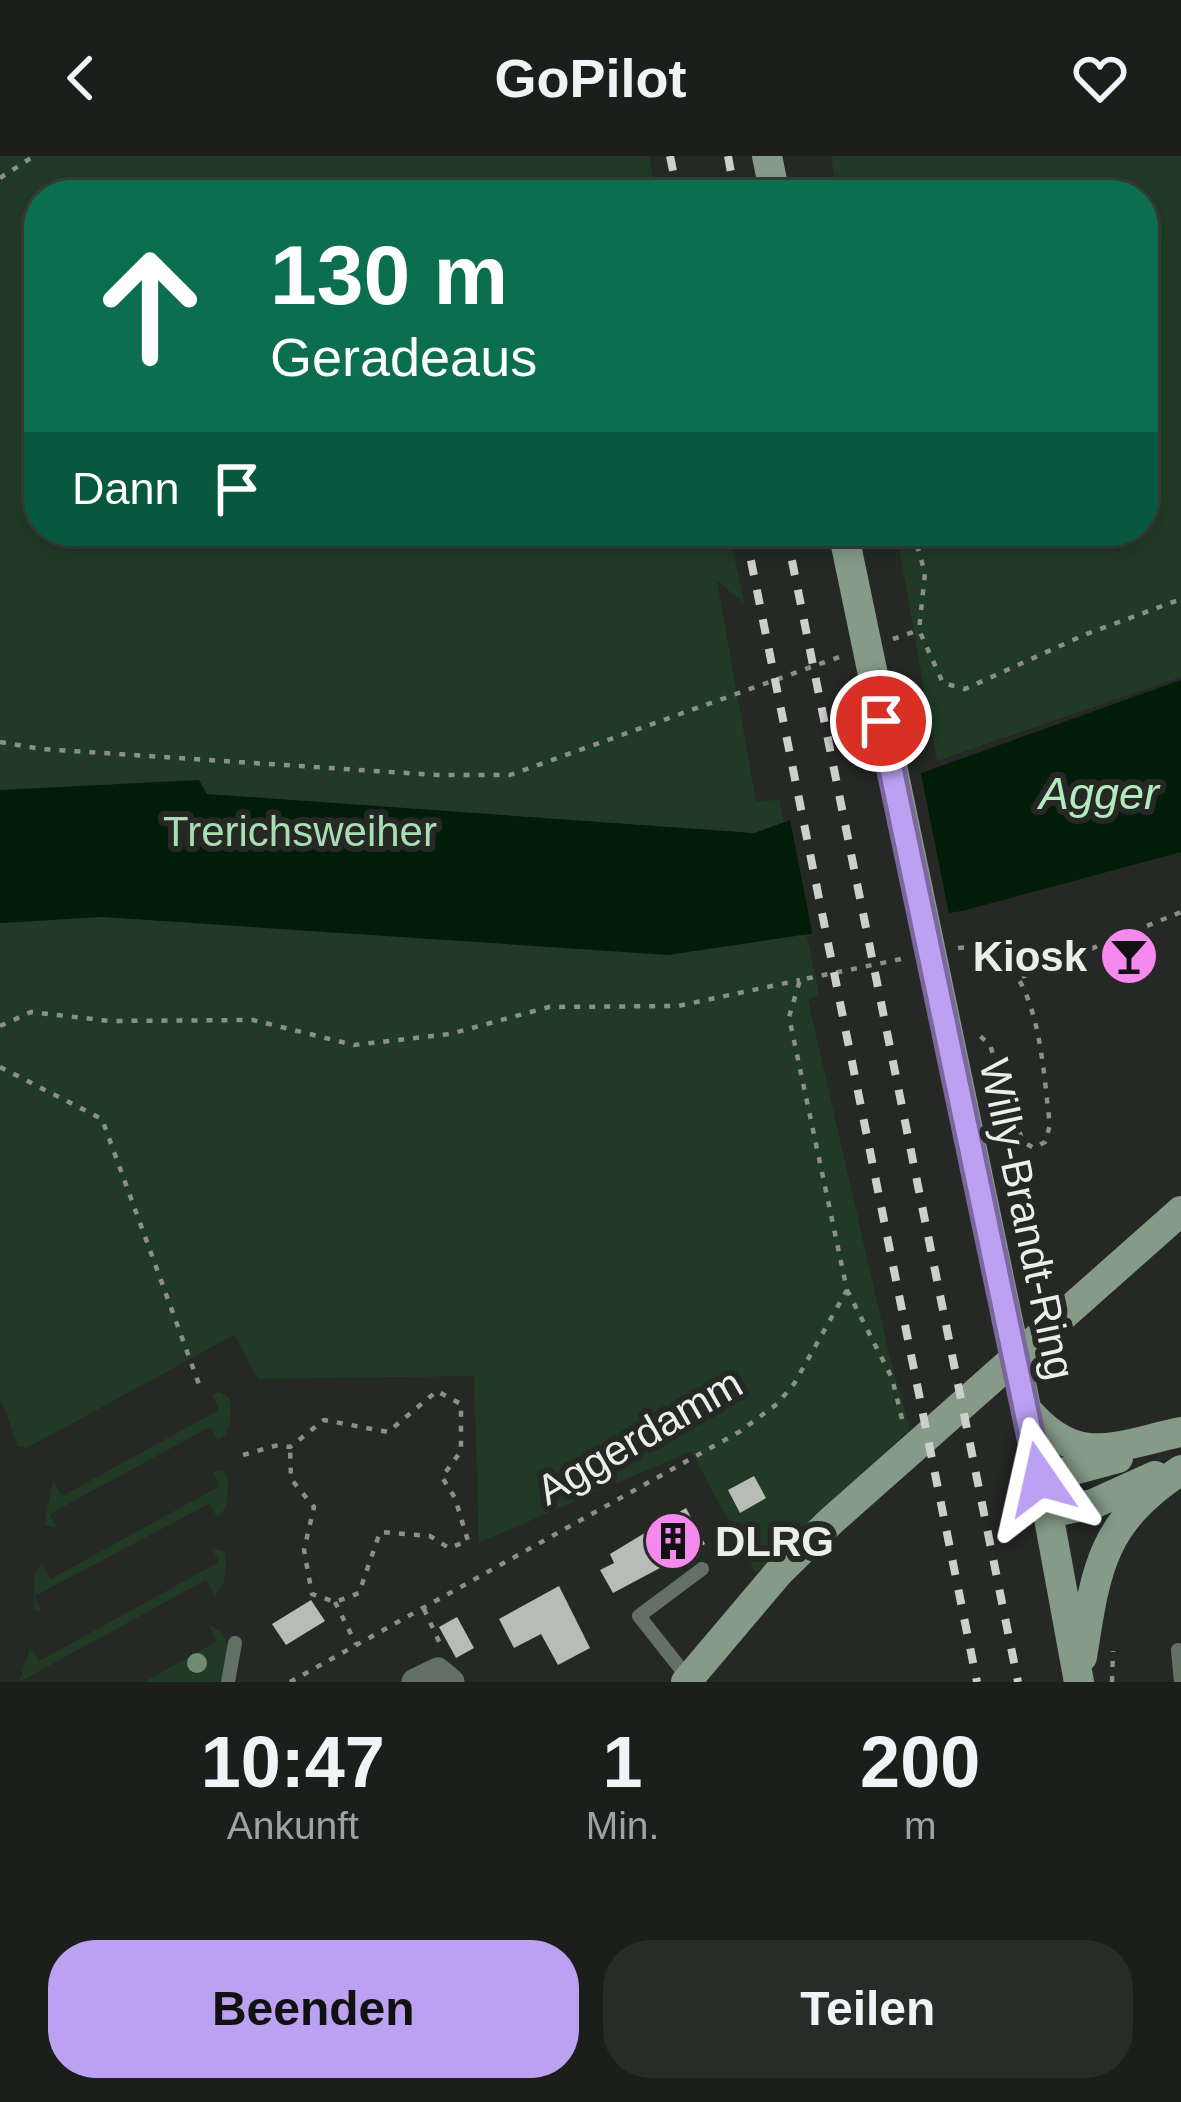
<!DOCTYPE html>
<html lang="de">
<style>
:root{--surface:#1c1e1c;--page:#292b29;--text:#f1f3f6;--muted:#a0a2a3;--line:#3a3c3b;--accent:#bca0f2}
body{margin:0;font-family:Arial,sans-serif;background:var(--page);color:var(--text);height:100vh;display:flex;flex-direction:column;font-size:45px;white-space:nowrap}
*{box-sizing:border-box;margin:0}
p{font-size:39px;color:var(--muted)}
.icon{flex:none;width:66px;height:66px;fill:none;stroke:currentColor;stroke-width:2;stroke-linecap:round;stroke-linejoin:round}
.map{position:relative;height:1526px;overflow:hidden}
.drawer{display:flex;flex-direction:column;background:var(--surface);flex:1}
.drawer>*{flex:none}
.hud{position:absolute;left:24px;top:24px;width:1134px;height:366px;border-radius:48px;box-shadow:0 6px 18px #0003,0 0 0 3px var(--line);background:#0b6e4f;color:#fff;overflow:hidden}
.pin{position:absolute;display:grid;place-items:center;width:102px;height:102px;color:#fff;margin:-51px;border:6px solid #fff;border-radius:50%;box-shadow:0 3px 12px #0007}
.me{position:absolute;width:132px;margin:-66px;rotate:349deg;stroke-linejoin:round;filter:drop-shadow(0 0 9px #0008)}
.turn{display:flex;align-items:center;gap:42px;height:252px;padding:0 48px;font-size:54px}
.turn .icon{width:156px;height:156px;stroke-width:2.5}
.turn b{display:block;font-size:84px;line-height:102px}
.then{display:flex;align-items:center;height:114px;padding:0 48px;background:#0003;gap:24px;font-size:45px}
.eta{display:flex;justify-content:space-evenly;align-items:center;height:204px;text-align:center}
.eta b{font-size:72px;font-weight:700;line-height:84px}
.primary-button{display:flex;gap:24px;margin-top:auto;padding:24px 48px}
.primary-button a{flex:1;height:138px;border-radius:48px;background:var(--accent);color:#111;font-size:48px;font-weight:700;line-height:138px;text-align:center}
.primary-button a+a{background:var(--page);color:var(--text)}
header{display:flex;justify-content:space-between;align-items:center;height:156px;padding:0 48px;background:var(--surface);font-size:54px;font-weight:700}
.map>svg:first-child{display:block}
</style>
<header><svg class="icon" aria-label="back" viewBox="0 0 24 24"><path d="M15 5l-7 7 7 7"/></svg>GoPilot<svg class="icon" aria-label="heart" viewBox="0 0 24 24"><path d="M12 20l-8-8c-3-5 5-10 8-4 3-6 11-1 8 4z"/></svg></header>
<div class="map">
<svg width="1181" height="1526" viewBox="0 0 1181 1526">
<rect width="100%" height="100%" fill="#252825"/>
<!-- green -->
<path fill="#203a25" d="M0 0H649L657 39H39V375H729L744 447 717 425 756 645 779 644 819 839 808 844 889 1198 910 1273 756 1417 691 1295 479 1387 474 1220 258 1223 234 1179 27 1292 18 1290 0 1241Z
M831 0H1181V521L937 605 896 375H1143V39H837Z
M219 1236 230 1242C230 1258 234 1276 218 1284L210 1271 50 1358 57 1372 44 1369 53 1325 62 1340 219 1254 212 1239Z
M222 1314 228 1320C227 1335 231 1351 217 1361L209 1348 35 1440 41 1455 33 1454 35 1416 42 1408 50 1423 220 1330 213 1315Z
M212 1392 225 1396C225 1412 228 1428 215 1439L206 1424 19 1526 30 1492 39 1505 219 1406Z
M209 1469C235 1479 230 1505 219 1526H144L216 1486Z"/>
<!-- water -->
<path fill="#011d07" d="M1181 524V696L962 755 668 799 103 761 0 767V634L199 624 207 638 754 677Z"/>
<!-- pier -->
<path fill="#252825" d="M920 613 950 763 813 781 789 658Z"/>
<!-- building -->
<path fill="#b8bcb8" d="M754 1320 766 1342 740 1357 728 1334Z
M686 1352 705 1388 613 1437 600 1414 614 1407 610 1398Z
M559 1430 590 1492 558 1509 541 1478 514 1492 499 1463Z
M311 1444 325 1465 286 1489 272 1468Z
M457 1461 474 1492 456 1502 439 1471Z"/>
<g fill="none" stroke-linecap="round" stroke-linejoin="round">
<!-- path -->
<path stroke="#8b8e8b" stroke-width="4.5" stroke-dasharray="6 9" stroke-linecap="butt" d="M0 22 34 0
M913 375 925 417 919 474 943 527 965 533 1084 479 1181 443
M893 483 919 474
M0 586 42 593 436 619H510L842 500
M958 792C1041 781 1042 913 1050 969L1045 986 1034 992 1023 986 990 889 978 878
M1022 821 1181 756
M0 870 31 856 110 865 253 864 354 889 450 878 549 851 678 850 800 824
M0 911 102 963 200 1231
M847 1134 892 1222 903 1267
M243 1299 278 1289 290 1291 324 1264 388 1276 437 1235 461 1248V1295L442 1321 455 1342 468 1385 449 1392 430 1380 380 1376 359 1437 335 1446 312 1438 304 1394 314 1351 291 1323 290 1291
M335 1446 356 1488
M424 1453 442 1492
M290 1526 739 1276 777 1248 794 1228 847 1134 789 861 800 824 906 802
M1112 1526 1113 1495"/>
<!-- lane -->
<path stroke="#637165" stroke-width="14" d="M1178 1494 1181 1526
M688 1522 639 1460 702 1413
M228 1526 235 1487"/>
<!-- street -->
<path stroke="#637165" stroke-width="27" d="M415 1526 438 1515 451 1526"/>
<!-- secondary -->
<path stroke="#859b88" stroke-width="30" d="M767 0 775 39
M843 375 1048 1357 1079 1526
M1027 1254C1077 1313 1115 1290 1181 1276
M1040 1323 1118 1302
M1048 1357 1093 1348 1155 1320
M1082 1501C1096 1412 1101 1367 1181 1314
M686 1526 779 1416 830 1366 1181 1055"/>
<!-- rail -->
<path stroke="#cdcfcd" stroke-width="8" stroke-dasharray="15 15" stroke-linecap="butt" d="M670 0 678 39
M728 0 735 39
M745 375 977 1526
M786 375 1018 1526"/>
</g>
<!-- trees -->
<circle fill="#6d8c72" cx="197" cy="1507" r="10"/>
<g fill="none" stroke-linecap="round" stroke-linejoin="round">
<!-- route casing -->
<g stroke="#7a689d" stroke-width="30">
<path id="route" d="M881 565 1040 1323"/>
</g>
<!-- route -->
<use href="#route" stroke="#bca0f2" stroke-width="21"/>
</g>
<!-- icons -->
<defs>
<g id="bar-disc" transform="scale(3)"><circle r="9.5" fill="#f589ee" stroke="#252825"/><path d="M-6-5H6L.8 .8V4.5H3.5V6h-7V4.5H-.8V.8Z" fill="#111"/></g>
<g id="building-disc" transform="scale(3)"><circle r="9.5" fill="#f589ee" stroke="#252825"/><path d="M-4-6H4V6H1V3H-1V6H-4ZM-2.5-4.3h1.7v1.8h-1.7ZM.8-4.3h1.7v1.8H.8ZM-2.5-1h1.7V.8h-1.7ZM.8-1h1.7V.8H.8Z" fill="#111"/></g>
</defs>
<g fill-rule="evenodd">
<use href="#bar-disc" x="1129" y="800"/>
<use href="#building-disc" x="673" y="1385"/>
</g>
<g text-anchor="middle" stroke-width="12" stroke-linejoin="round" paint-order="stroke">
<!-- park labels -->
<g font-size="42" fill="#a8deb1" stroke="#252825">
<text x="300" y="690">Trerichsweiher</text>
</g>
<!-- poi labels -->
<g font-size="42" font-weight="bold" fill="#eceeec" stroke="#252825" text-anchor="end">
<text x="1087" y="815">Kiosk</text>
<text x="715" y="1400" text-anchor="start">DLRG</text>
</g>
<!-- street labels -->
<g font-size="42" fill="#eceeec" stroke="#252825">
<text transform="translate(1028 1063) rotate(78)" y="15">Willy-Brandt-Ring</text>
<text transform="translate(639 1280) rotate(-30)" y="15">Aggerdamm</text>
</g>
<!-- water labels -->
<g font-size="45" font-style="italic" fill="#b4ebbd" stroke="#252825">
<text x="1099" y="653">Agger</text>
</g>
</g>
</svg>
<div class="pin" style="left:881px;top:565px;background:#d93025"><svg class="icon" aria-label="arrive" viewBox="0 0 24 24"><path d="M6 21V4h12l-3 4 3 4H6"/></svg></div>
<svg class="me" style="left:1040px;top:1323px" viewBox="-20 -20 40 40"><path d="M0-17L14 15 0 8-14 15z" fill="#bca0f2" stroke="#fff" stroke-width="4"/></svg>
<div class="hud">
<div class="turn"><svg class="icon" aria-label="ahead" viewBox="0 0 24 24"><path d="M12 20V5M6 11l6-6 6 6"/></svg><div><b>130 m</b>Geradeaus</div></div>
<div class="then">Dann<svg class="icon" aria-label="arrive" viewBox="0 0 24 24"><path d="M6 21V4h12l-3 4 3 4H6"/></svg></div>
</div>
</div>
<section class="drawer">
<div class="eta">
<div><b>10:47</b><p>Ankunft</p></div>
<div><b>1</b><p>Min.</p></div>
<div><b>200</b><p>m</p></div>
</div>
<div class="primary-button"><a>Beenden</a><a>Teilen</a></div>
</section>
